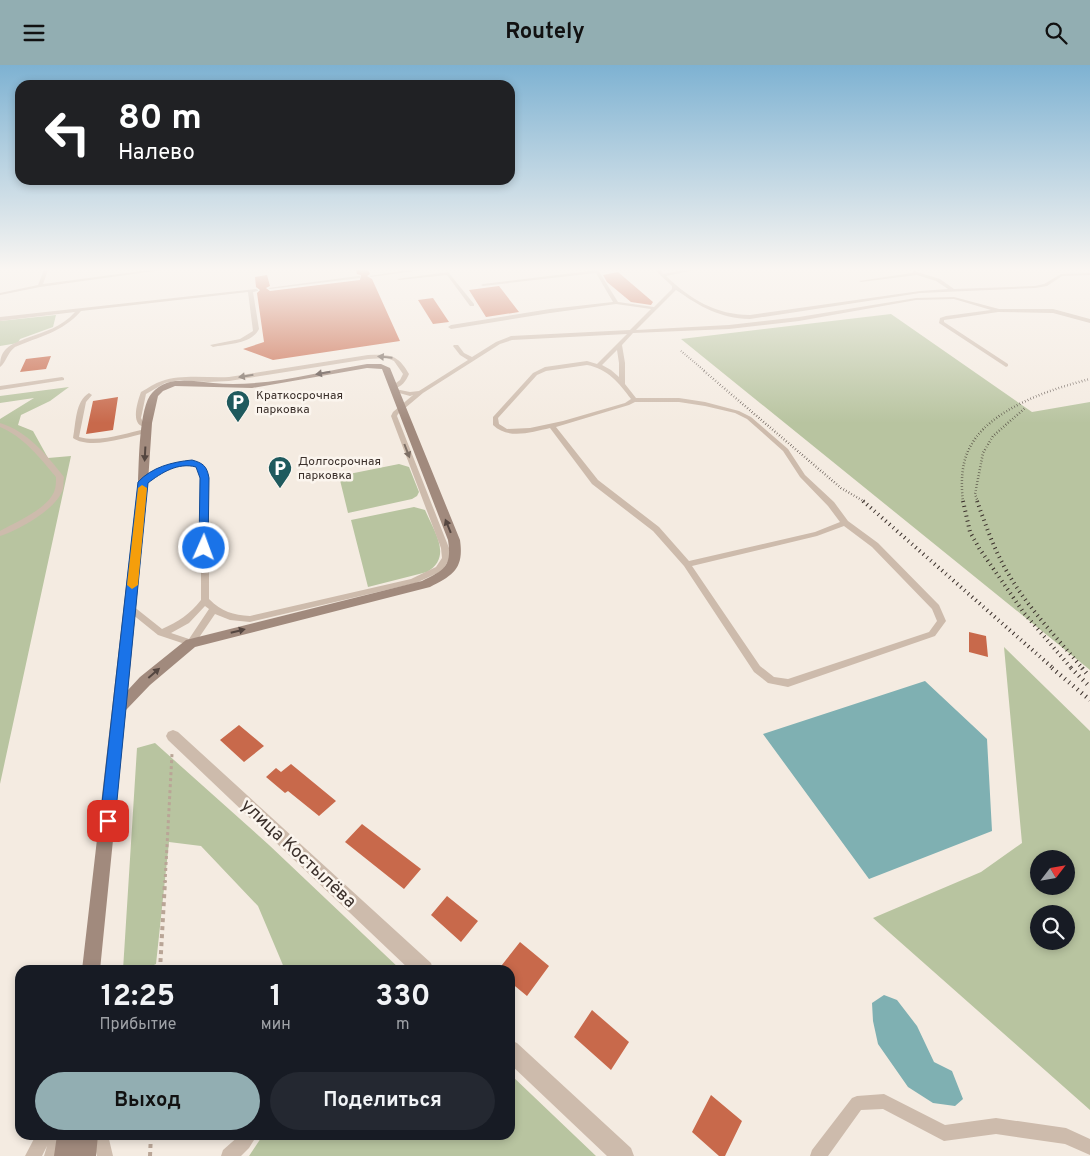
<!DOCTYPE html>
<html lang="ru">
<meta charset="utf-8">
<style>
:root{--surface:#171b24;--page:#242831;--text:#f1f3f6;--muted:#9ea1a6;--accent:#92aeb2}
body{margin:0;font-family:Overpass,sans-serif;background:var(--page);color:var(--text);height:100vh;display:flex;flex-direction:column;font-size:19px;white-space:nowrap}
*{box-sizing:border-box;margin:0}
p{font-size:16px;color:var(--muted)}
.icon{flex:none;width:28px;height:28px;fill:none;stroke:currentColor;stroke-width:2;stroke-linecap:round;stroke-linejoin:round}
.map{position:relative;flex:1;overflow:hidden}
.side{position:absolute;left:15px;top:900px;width:500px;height:175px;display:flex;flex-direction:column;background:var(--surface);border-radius:15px;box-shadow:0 2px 8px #0003}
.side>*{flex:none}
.banner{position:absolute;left:15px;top:15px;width:500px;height:105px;border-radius:15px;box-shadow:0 2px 8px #0003;background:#202124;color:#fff;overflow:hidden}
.needle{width:32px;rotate:59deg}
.tools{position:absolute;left:1030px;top:785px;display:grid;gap:10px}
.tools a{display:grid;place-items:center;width:45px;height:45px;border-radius:50%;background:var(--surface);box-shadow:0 2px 8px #0003;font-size:25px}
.pin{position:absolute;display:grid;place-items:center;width:42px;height:42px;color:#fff;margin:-21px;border-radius:10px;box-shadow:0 2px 8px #0006}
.me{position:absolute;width:55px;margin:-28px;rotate:2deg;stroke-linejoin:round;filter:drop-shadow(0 0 4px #0008)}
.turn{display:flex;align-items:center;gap:18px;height:105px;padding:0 20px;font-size:22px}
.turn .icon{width:65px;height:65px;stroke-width:2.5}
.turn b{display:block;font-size:35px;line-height:42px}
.eta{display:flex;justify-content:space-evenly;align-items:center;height:85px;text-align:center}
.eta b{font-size:30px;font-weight:700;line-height:35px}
.button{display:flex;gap:10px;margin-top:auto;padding:10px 20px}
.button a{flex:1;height:58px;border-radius:30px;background:var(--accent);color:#111;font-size:20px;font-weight:700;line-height:58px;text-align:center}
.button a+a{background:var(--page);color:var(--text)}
header{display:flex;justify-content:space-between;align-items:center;height:65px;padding:0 20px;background:var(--accent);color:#111;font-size:22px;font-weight:700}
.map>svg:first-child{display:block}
</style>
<header><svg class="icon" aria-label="menu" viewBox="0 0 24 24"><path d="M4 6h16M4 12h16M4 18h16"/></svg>Routely<svg class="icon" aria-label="search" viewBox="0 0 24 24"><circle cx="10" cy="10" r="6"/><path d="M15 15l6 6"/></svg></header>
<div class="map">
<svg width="1090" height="1091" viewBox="0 0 1090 1091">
<rect width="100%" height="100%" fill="#f4ebe1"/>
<!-- green -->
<path fill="#b8c4a0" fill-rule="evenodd" d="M891 249 1032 347 1090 337V605L681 274Z
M56 250 53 262 20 274 18 278 0 281V256Z
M69 322 50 336 21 350 18 360 33 366 48 393 71 391 0 719V354L34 333 0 338V331Z
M399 399 409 402 419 427 417 431 412 434 348 448 339 411Z
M414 442 425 445C434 466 453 492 427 507L368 522 351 455Z
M1004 582 1090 666V1045L873 853 981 807 1022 778ZM1039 794H1066V821H1039ZM1039 849H1066V876H1039Z
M155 678 269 780 401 905H285L258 841 201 781 169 777 156 899 143 905H123L137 683Z
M510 1009 596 1091H249L263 1070H510Z"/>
<!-- water -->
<path fill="#7fb0b2" d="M925 616 987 674 992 766 869 814 763 669Z
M884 930 897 935 917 961 934 997 952 1006 963 1034 955 1041 933 1038 908 1022 878 979 873 956 872 938Z"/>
<!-- building -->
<path fill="#c8694b" d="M356 205H368L370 209 367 211 372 214 400 276 273 295 243 284 264 277 257 228 260 225 256 222 255 212 267 210 270 221 266 223 270 226 360 215 361 210 357 209Z
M618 207 653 237 651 240 631 237 607 217 603 210Z
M499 221 519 247 486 252 469 225Z
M433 233 449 257 433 259 418 235Z
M51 291 46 304 20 307 26 294Z
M118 332 113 365 86 369 93 336Z
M969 567 986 571 988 592 969 587Z
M239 660 264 681 244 697 220 675Z
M291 699 336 736 319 751 288 726 285 728 266 712 276 703 281 707Z
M362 759 421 804 404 824 345 777Z
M447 831 478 856 461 877 431 850Z
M520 877 549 901 527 931 510 917V905H498Z
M592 945 629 977 611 1005 574 972Z
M711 1030 742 1056 725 1091H719L692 1067Z"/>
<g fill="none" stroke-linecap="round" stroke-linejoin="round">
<!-- path-far1 -->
<path stroke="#b9a596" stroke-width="3" stroke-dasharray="3 3" stroke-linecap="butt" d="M165 818 172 689"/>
<!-- path -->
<path stroke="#b9a596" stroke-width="4" stroke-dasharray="4 4" stroke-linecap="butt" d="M160 905 165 816
M150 1091 151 1070"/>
<!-- service -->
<path fill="#cdbbac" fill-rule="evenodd" d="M44 205H48L43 219 149 205H162L40 222 0 230V228L38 220Z
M408 205H422L371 212 369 211Z
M598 205 618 237 654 242 672 224V221L655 205H660L663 209 684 205H695L666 211C690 234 716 250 750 250L920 226 948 224 936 216 917 210 861 217 859 216 912 208 914 206 940 214 954 224 1035 221 1044 219 1061 209 1090 208V210L1062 211 1047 221 1035 223 920 228 750 254C719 253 701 242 676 225L636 265 729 260 799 252 916 233 954 232 999 244H1053L1090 254V258L1053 248 998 247 944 255V257L1008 299V301L1006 302 939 258 940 253 946 251 991 245 954 234 916 235 799 256 729 264 633 268 622 280 625 298V319L636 333H679L705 337 739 346 751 352 788 384 805 410 834 437 848 456 878 478 939 540 946 556 935 571 788 622 768 618 754 607 684 501 653 466 592 419 550 363C532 367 508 375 493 360V352L533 308 545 302 587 296 597 299 627 269 512 275 500 279 423 328 398 349 397 351 449 483 450 493 442 506 416 518 250 557 230 555 215 549 194 580 191 581 158 570 127 545 126 543 127 541H133L162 564C178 557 190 549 201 535V413L200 405 197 402C176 398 161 407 146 419H143L139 417C156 401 179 393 201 399L206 405 209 413V534C222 547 233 550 250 551L411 514 436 502 442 493 441 483 391 351 393 347 413 330 410 331 392 326 395 324 410 327 419 326 468 295 460 290 453 281 454 280H458L464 288 472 292 496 277 511 271 630 265 651 244 616 239 550 248 451 264 448 262 451 260 550 244 613 237 596 208 483 221 481 220 483 219ZM617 285 619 298V312L611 305 602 300ZM587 300C608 304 619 318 631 334L625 338 563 356 530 363 507 364 499 359 498 353 537 310 546 306ZM635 337H679L705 341 735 348 747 354 783 386 800 412 828 441 840 457 815 467 689 496 659 462 598 415 556 362 629 340ZM844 461 872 482 932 544 937 556 929 567 788 614 774 612 760 601 692 501 817 471ZM205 541 209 544 189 574 171 568 189 558Z
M448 207 474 239V241H470L447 210 399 215 397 214Z
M358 211H360V213L270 224 268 223Z
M256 224 258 225V226L253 227 259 264C252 279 227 279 213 282L210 280 240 274 253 266 248 227 81 246C63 267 38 272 15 282 7 288 6 298 0 302 0 295 1 289 6 284 12 278 20 276 27 273 44 267 62 262 75 247L0 256V252Z
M368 290C389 289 398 289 409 309 406 316 401 324 392 323V321L400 315 403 309 394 296 387 293 368 294 229 316 208 317 180 315 165 318 146 329 141 353 143 357 148 360V362C129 363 137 338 141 327 148 323 155 318 162 316 182 309 207 313 229 312Z
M62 312 64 313V315L0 325V321Z
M89 328 92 330 86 337 79 372C100 378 126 368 146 364L149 366 146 368C127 372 90 385 73 373 76 359 75 336 89 328Z
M0 358C27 366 47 390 64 412 63 416 64 420 63 424 57 444 19 465 0 471V466C16 457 50 443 55 424 56 420 56 416 56 412 40 393 24 372 0 362Z
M884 1029 945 1060 996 1053 1066 1063 1090 1074V1090L1065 1079 996 1069 944 1076 883 1044 861 1045 828 1091H810L812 1085 852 1033 857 1031Z
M36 1070H66L60 1091H44L47 1081 42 1091H25Z
M92 1070H108L113 1091H97Z
M240 1070H257L249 1083 241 1091H221L223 1085Z"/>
<!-- minor -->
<path fill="#cdbbac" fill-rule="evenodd" d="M173 665 178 667 431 898 433 905H410L168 675 166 671 168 667Z
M510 975 517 978 631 1083 634 1091H607L510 999Z"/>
<!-- secondary -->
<path fill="#a18a7d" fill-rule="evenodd" d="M367 299H381L390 303 460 475C464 503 454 510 430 522L195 582 150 620 126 645 100 905H82L138 417C139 398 139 341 152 328 167 310 193 316 213 318 264 323 317 307 367 299ZM367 303 382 304 448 475C452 501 445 505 422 516L186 575 140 612 128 625 148 417 152 358 158 331 163 326 175 321 252 323Z
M57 1070H98L96 1091H54Z"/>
<!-- rail-far3 -->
<path stroke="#3b302b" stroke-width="2" stroke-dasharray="0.5 2" stroke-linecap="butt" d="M681 286 706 307"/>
<!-- rail-far2 -->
<path stroke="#3b302b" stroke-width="2.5" stroke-dasharray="0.5 2.5" stroke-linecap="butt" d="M704 306 841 423 865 437
M963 437C961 420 961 400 969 384 988 344 1051 324 1090 314
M978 437 975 429 983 388 993 371 1025 343"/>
<!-- rail-far1 -->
<path stroke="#3b302b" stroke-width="4" stroke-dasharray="1 4" stroke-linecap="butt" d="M863 436 1054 604
M963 436 970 467 979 483 1024 548 1072 604
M977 436C986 461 995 487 1009 510 1029 544 1058 574 1083 604"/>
<!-- rail -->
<path stroke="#3b302b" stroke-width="4.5" stroke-dasharray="1 4.5" stroke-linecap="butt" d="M1052 603 1090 635
M1071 603 1090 622
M1082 603 1088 610"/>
</g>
<!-- one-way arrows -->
<defs><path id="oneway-solid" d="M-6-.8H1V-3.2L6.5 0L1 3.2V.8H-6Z" transform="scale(1.25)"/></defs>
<g fill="#7d6f65">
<use href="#oneway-solid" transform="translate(385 292) rotate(-175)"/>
<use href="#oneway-solid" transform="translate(246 311) rotate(171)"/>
<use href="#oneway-solid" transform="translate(407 386) rotate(69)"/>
</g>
<g fill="#544640">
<use href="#oneway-solid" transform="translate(323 308) rotate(170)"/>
<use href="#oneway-solid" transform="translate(145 389) rotate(93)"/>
<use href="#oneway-solid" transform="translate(448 461) rotate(-112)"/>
<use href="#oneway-solid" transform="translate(238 566) rotate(-14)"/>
<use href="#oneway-solid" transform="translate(154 608) rotate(-41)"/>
</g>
<!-- sky -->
<linearGradient id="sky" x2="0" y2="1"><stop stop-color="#7eb2d2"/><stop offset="0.57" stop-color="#faf6f2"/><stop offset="1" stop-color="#faf6f2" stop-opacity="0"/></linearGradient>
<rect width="1090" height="358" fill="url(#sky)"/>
<!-- route -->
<path fill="#1a73e8" stroke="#114b97" d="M192 395C203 398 207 401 209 413L208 485 204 486 199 483 200 413 196 402C178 397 161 408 148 418L115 756 113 761 108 763 103 761 100 756 138 417C152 402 172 397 192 395Z"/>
<!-- slow -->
<path fill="#f59e0b" d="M142 420 147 423 138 520 132 524 127 520 138 423Z"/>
<!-- icons -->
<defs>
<g id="parking-pin" transform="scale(1.25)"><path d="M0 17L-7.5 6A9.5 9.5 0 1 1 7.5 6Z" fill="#1f5a5e" stroke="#fbf5ee"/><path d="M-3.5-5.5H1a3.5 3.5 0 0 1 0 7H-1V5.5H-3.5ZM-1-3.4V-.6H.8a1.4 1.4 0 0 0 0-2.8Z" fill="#fff"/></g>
</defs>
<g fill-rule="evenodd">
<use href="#parking-pin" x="238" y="337"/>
<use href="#parking-pin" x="280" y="403"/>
</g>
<g text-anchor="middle" stroke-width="5" stroke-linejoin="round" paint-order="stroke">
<!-- far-poi labels -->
<g font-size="12" fill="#3b302b" stroke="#fbf5ee" text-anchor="start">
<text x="256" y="334">Краткосрочная<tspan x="256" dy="14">парковка</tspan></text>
<text x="298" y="400">Долгосрочная<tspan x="298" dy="14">парковка</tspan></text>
</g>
<!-- near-street labels -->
<g font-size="18" fill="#3b302b" stroke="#fbf5ee">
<text transform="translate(299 788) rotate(43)" y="6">улица Костылёва</text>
</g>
</g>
</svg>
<div class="tools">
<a><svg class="needle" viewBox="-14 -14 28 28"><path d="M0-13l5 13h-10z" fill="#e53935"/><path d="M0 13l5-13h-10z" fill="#9ea1a6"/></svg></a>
<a><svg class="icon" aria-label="search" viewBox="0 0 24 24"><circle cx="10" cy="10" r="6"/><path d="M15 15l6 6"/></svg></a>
</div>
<div class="pin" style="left:108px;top:756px;background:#d93025"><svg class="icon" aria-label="arrive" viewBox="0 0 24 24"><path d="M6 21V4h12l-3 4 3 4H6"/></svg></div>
<svg class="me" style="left:204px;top:483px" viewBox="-20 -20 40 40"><circle r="17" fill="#1a73e8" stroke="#fff" stroke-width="3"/><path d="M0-11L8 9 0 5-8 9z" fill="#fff"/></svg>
<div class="banner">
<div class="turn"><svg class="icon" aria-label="left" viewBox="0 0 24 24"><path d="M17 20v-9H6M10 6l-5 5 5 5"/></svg><div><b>80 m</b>Налево</div></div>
</div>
<section class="side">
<div class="eta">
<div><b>12:25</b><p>Прибытие</p></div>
<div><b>1</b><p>мин</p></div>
<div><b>330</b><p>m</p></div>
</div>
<div class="button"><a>Выход</a><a>Поделиться</a></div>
</section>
</div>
